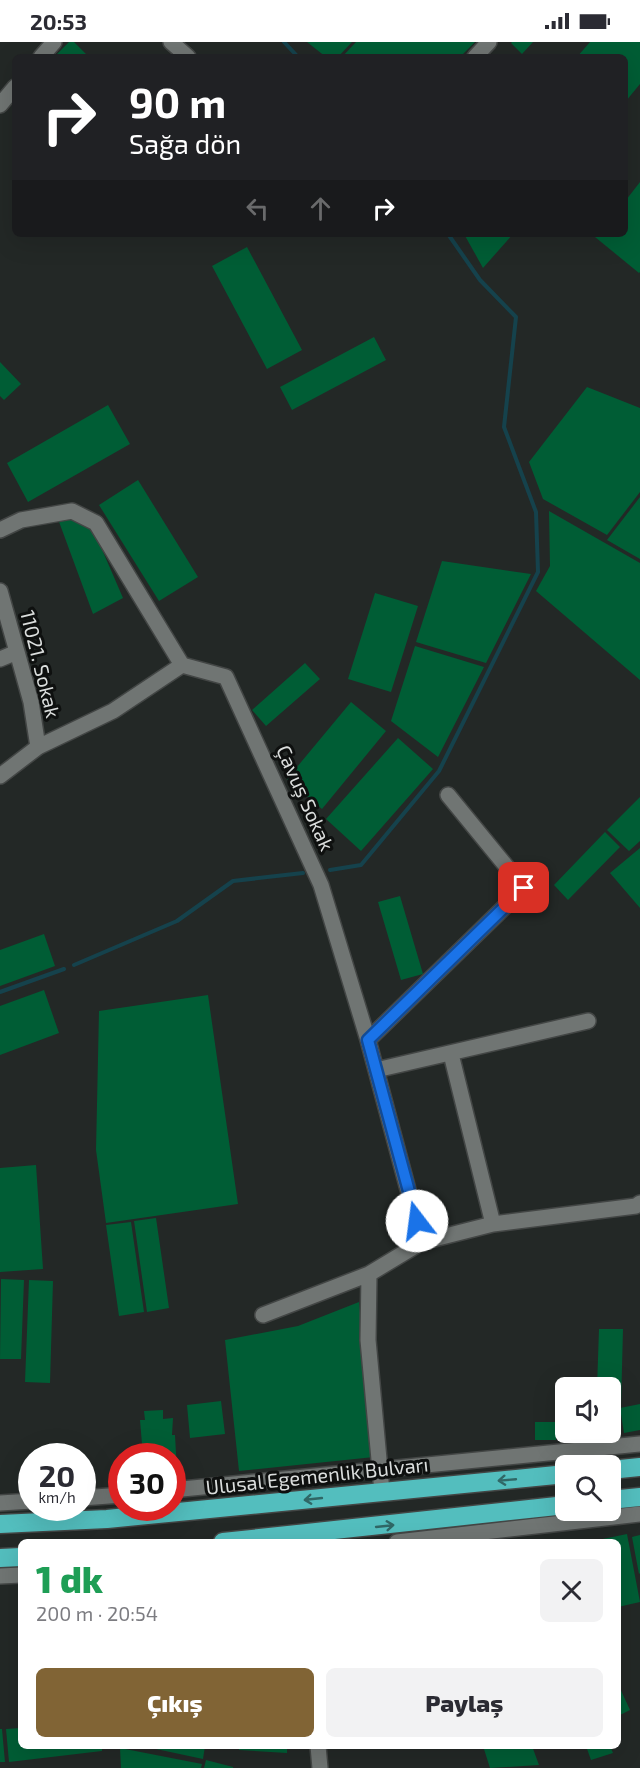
<!DOCTYPE html>
<html lang="tr">
<meta charset="utf-8">
<style>
:root{--surface:#fff;--page:#f2f2f3;--text:#2b2b33;--muted:#7c7c81;--accent:#816435}
body{margin:0;font-family:"Exo 2",sans-serif;background:var(--page);color:var(--text);height:100vh;display:flex;flex-direction:column;font-size:22px;white-space:nowrap}
*{box-sizing:border-box;margin:0}
p{font-size:20px;color:var(--muted)}
.icon{flex:none;width:33px;height:33px;fill:none;stroke:currentColor;stroke-width:2;stroke-linecap:round;stroke-linejoin:round}
.map{position:relative;flex:1;overflow:hidden}
.drawer{position:absolute;left:18px;top:1497px;width:603px;height:210px;display:flex;flex-direction:column;background:var(--surface);border-radius:9px;box-shadow:0 6px 24px #0002}
.drawer>*{flex:none}
.hud{position:absolute;left:12px;top:12px;width:616px;height:183px;border-radius:9px;box-shadow:0 6px 24px #0002;background:#202124;color:#fff;overflow:hidden}
.fabs{position:absolute;left:555px;top:1335px;display:grid;gap:12px}
.fabs a{display:grid;place-items:center;width:66px;height:66px;border-radius:9px;background:var(--surface);box-shadow:0 6px 24px #0002;font-size:30px}
.speed{position:absolute;left:18px;top:1401px;display:flex;gap:12px;font-size:30px;font-weight:700;text-align:center}
.speed>*{display:grid;place-content:center;width:78px;height:78px;border-radius:50%;background:var(--surface);box-shadow:0 6px 24px #0002;line-height:1}
.speed small{font-size:15px;font-weight:400}
.speed .limit{border:9px solid #d22;background:#fff;color:#111}
.pin{position:absolute;display:grid;place-items:center;width:51px;height:51px;color:#fff;margin:-26px;border-radius:12px;box-shadow:0 3px 9px #0006}
.me{position:absolute;width:66px;margin:-33px;rotate:345deg;stroke-linejoin:round;filter:drop-shadow(0 0 4px #0008)}
.turn{display:flex;align-items:center;gap:21px;height:126px;padding:0 18px;font-size:27px}
.turn .icon{width:78px;height:78px;stroke-width:2.5}
.turn b{display:block;font-size:42px;line-height:51px}
.lanes{display:flex;align-items:center;height:57px;padding:0 18px;background:#0003;justify-content:center;gap:30px;direction:ltr}
.lanes .off{opacity:.35}
.round{display:grid;place-items:center;flex:none;width:63px;height:63px;border-radius:9px;background:var(--page)}
.summary{display:flex;align-items:center;justify-content:space-between;height:102px;padding:0 18px}
h1{font-size:36px;font-weight:800;line-height:45px;color:#1e9e55}
.button{display:flex;gap:12px;margin-top:auto;padding:12px 18px}
.button a{flex:1;height:69px;border-radius:9px;background:var(--accent);color:#fff;font-size:24px;font-weight:800;line-height:69px;text-align:center}
.button a+a{background:var(--page);color:var(--text)}
.status{display:flex;justify-content:space-between;align-items:center;height:42px;padding:0 30px;background:var(--surface);direction:ltr}
.status svg{height:16px;fill:currentColor}
.map>svg:first-child{display:block}
</style>
<div class="status"><b>20:53</b><svg viewBox="0 0 49 12"><path d="M0 12V9h3v3zM5 12V6h3v6zM10 12V3h3v9zM15 12V0h3v12zM26 1h20v11H26zM47 4h2v5h-2z"/></svg></div>
<div class="map">
<svg width="640" height="1726" viewBox="0 0 640 1726">
<rect width="100%" height="100%" fill="#232826"/>
<g fill="none" stroke-linecap="round" stroke-linejoin="round">
<!-- stream -->
<path stroke="#15424c" stroke-width="4" d="M284 0 298 15
M330 828 361 823 439 729 538 530 536 470 504 385 516 275 480 238 448 192
M74 923 177 879 233 839 303 831
M0 950 64 927"/>
</g>
<!-- building -->
<path fill="#005d35" d="M69 0H74L89 15H54Z
M307 0H352L338 15H326Z
M356 0H475L460 15H342Z
M533 0 522 12 511 1 512 0Z
M590 0H640V42L626 59V15H577Z
M640 140V230L639 231 595 195 597 192H626V158Z
M464 192H513L483 226Z
M247 205 302 308 267 327 212 224Z
M374 295 386 318 292 368 280 345Z
M0 320 21 342 4 358 0 354Z
M587 345 640 366V450L607 493 543 457 529 420Z
M108 363 130 402 28 460 7 421Z
M138 438 198 535 159 559 99 463Z
M640 455V517L607 498Z
M549 469 640 521V638L536 549 550 524Z
M70 473 91 482 123 556 93 572 58 477Z
M442 519 531 532 486 621 416 600Z
M375 551 418 564 391 650 348 637Z
M415 604 484 625 438 715 391 679Z
M305 621 320 637 266 684 252 668Z
M351 660 386 689 322 767 287 737Z
M398 696 433 727 361 809 326 777Z
M640 755V799L629 809 607 788Z
M605 790 620 805 568 858 554 843Z
M640 806V866L610 831Z
M400 854 423 932 401 938 378 860Z
M44 892 55 924 0 944V908Z
M44 948 59 991 0 1013V964Z
M208 953 238 1162 106 1181 96 1108 99 969Z
M36 1123 43 1227 0 1230V1126Z
M156 1176 169 1266 147 1270 134 1179Z
M131 1180 144 1270 119 1274 106 1183Z
M1 1237 24 1238 21 1317H0Z
M29 1238 53 1239 50 1341 25 1340Z
M359 1260 374 1415 239 1429 225 1298 298 1284Z
M599 1287H623L621 1364H610V1346H597Z
M221 1359 225 1392 190 1396 187 1363Z
M640 1362V1388L624 1391 620 1366Z
M163 1368V1377L173 1376 172 1393H175L177 1429H172V1414H143L140 1378H145L144 1369Z
M535 1380H556V1398H535Z
M627 1492 640 1560 618 1565V1500L593 1499Z
M640 1493V1531L639 1532 632 1495Z
M618 1642 630 1668 618 1674Z
M21 1686V1704H102V1709L9 1720 6 1687Z
M0 1687H2L5 1720H0Z
M142 1704H205L203 1717Z
M210 1704H236V1707Z
M239 1704H287V1711L239 1708Z
M483 1704H532L539 1723 490 1726Z
M586 1704H610L613 1711 591 1718Z
M120 1706 202 1722 201 1726H121Z
M206 1718 233 1725V1726H204Z"/>
<g fill="none" stroke-linecap="round" stroke-linejoin="round">
<!-- minor casing -->
<g stroke="#434645" stroke-width="18">
<path id="minor" d="M171 0 188 15
M41 15 54 0
M475 15 489 0
M0 63 15 45
M0 488 21 478 72 469 96 481 182 623 226 635 321 843 368 998 422 1200
M0 549 31 660 38 705
M0 617 17 610
M0 734 38 705 113 669 182 623
M368 998 524 846 448 753
M451 1012 493 1182
M376 1028 588 979
M369 1232 368 1298 382 1450
M263 1273 369 1232 422 1200 493 1182 636 1164 640 1161
M172 1448 640 1402
M82 1456 122 1453
M0 1461 32 1459
M397 1500 640 1472
M0 1534 21 1533
M318 1704 320 1726"/>
</g>
<!-- highway casing -->
<g stroke="#434645" stroke-width="21">
<path id="highway" d="M610 1428 640 1425
M610 1458 640 1455
M0 1482 107 1477 566 1432
M223 1500 566 1463
M0 1516 21 1515"/>
</g>
<!-- minor -->
<use href="#minor" stroke="#707573" stroke-width="15"/>
<!-- highway -->
<use href="#highway" stroke="#53bebe" stroke-width="18"/>
</g>
<!-- one-way arrows -->
<defs><path id="oneway-shaft" d="M-6 0H5M1.5-3L5.5 0L1.5 3" fill="none" stroke-width="1.6" stroke-linecap="round" stroke-linejoin="round" transform="scale(1.5)"/></defs>
<g stroke="#306766">
<use href="#oneway-shaft" transform="translate(507 1438) rotate(175)"/>
<use href="#oneway-shaft" transform="translate(313 1457) rotate(174)"/>
<use href="#oneway-shaft" transform="translate(385 1484) rotate(-6)"/>
</g>
<g fill="none" stroke-linecap="round" stroke-linejoin="round">
<!-- route casing -->
<g stroke="#114b97" stroke-width="15">
<path id="route" d="M417 1179 368 998 524 846"/>
</g>
<!-- route -->
<use href="#route" stroke="#1a73e8" stroke-width="10"/>
</g>
<g text-anchor="middle" stroke-width="6" stroke-linejoin="round" paint-order="stroke">
<!-- street labels -->
<g font-size="20" fill="#dbdedd" stroke="#0e100f">
<text transform="translate(40 622) rotate(76)" y="7">11021. Sokak</text>
<text transform="translate(305 756) rotate(66)" y="7">Çavuş Sokak</text>
<text transform="translate(317 1434) rotate(-6)" y="7">Ulusal Egemenlik Bulvarı</text>
</g>
</g>
</svg>
<div class="fabs">
<a><svg class="icon" aria-label="sound" viewBox="0 0 24 24"><path d="M4 9h4l5-4v14l-5-4H4zM17 9q2 3 0 6"/></svg></a>
<a><svg class="icon" aria-label="search" viewBox="0 0 24 24"><circle cx="10" cy="10" r="6"/><path d="M15 15l6 6"/></svg></a>
</div>
<div class="speed"><div>20<small>km/h</small></div><div class="limit">30</div></div>
<div class="pin" style="left:524px;top:846px;background:#d93025"><svg class="icon" aria-label="arrive" viewBox="0 0 24 24"><path d="M6 21V4h12l-3 4 3 4H6"/></svg></div>
<svg class="me" style="left:417px;top:1179px" viewBox="-20 -20 40 40"><circle r="19" fill="#fff"/><path d="M0-13L10 11 0 6-10 11z" fill="#1a73e8"/></svg>
<div class="hud">
<div class="turn"><svg class="icon" aria-label="right" viewBox="0 0 24 24"><path d="M7 20v-9h11M14 6l5 5-5 5"/></svg><div><b>90 m</b>Sağa dön</div></div>
<div class="lanes"><svg class="icon off" aria-label="left" viewBox="0 0 24 24"><path d="M17 20v-9H6M10 6l-5 5 5 5"/></svg><svg class="icon off" aria-label="ahead" viewBox="0 0 24 24"><path d="M12 20V5M6 11l6-6 6 6"/></svg><svg class="icon" aria-label="right" viewBox="0 0 24 24"><path d="M7 20v-9h11M14 6l5 5-5 5"/></svg></div>
</div>
<section class="drawer">
<div class="summary"><div><h1>1 dk</h1><p>200 m · 20:54</p></div><a class="round"><svg class="icon" aria-label="close" viewBox="0 0 24 24"><path d="M6 6l12 12M18 6L6 18"/></svg></a></div>
<div class="button"><a>Çıkış</a><a>Paylaş</a></div>
</section>
</div>
